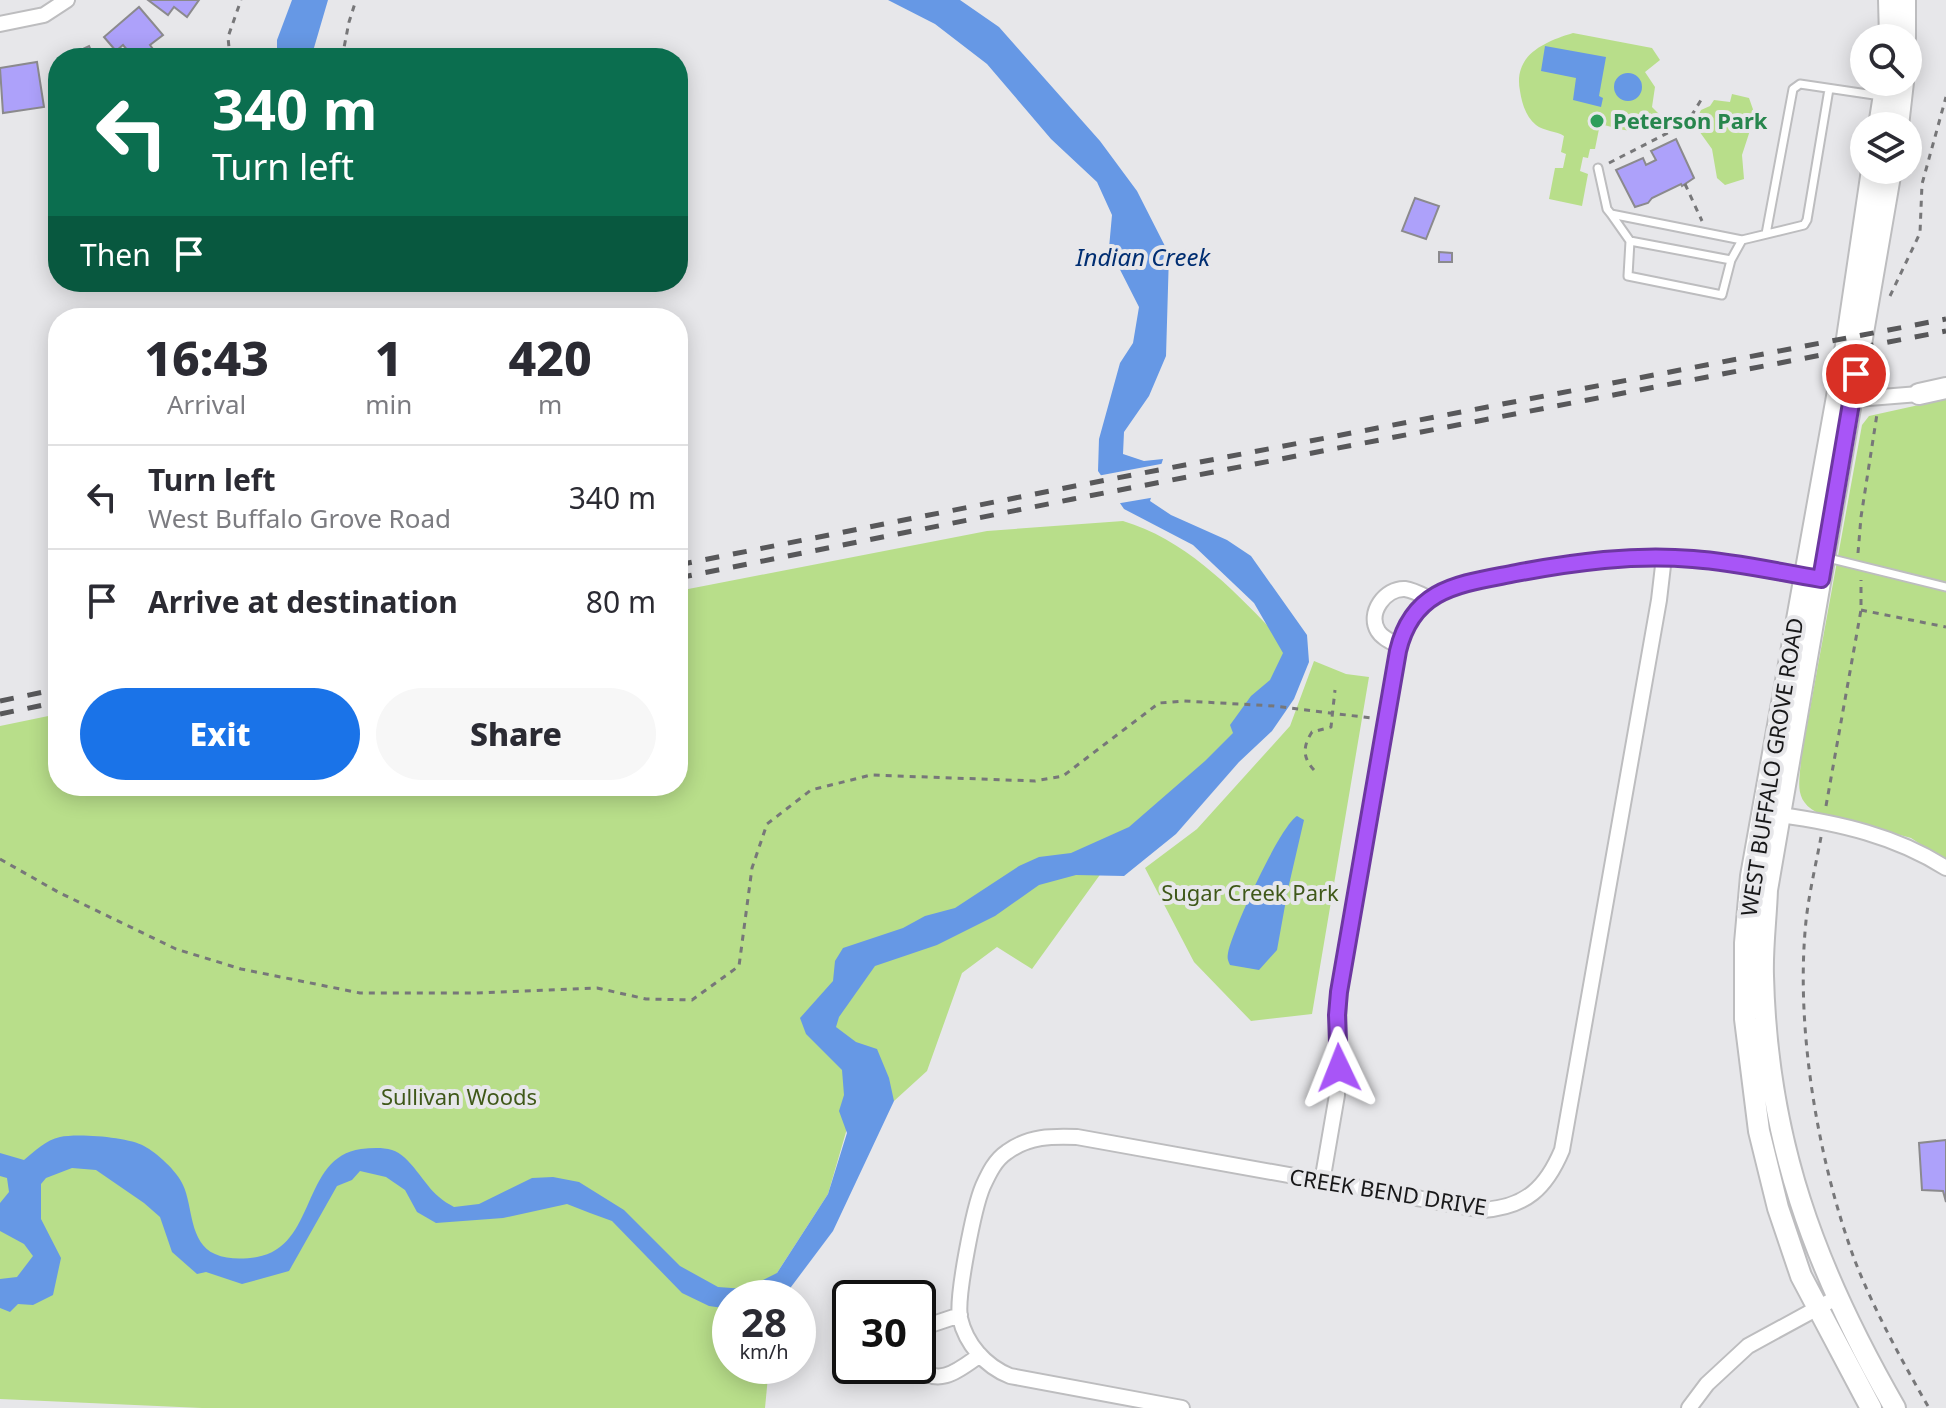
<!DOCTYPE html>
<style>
:root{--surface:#fff;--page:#f7f7f7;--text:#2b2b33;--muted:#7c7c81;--line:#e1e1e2;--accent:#1a73e8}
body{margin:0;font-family:"Noto Sans",sans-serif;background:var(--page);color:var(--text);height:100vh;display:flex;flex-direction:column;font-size:30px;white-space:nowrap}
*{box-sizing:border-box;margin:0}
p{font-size:26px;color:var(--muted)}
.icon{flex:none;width:44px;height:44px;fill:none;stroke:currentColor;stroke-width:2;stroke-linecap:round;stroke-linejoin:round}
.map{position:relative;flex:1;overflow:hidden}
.panel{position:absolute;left:48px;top:308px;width:640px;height:488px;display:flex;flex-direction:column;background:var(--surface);border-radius:32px;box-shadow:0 4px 20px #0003}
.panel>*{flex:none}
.hud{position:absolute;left:48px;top:48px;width:640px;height:244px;border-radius:32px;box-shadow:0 4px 20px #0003;background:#0b6e4f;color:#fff;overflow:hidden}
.controls{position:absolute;left:1850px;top:24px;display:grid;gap:16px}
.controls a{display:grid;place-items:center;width:72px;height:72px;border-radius:50%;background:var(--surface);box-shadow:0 4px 20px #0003;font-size:40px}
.speed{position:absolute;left:712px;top:1280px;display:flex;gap:16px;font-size:40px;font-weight:700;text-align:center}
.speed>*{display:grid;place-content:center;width:104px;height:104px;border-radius:50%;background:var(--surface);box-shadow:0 4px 20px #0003;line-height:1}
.speed small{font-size:20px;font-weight:400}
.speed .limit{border:4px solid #111;border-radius:12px;background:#fff;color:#111}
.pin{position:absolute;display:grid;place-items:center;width:68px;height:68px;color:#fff;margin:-34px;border:4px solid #fff;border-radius:50%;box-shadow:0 2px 8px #0007}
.me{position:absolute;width:88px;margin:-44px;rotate:358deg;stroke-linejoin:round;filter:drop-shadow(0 0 6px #0008)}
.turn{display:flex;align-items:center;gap:28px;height:168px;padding:0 32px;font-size:36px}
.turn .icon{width:104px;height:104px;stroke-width:2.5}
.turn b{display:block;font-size:56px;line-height:68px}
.then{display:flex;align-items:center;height:76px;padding:0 32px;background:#0003;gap:16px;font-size:30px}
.eta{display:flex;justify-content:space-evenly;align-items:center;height:136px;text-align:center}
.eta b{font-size:48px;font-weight:800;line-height:56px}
.action{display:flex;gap:16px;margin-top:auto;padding:16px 32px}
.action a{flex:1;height:92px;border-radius:48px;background:var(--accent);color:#fff;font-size:32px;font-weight:800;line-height:92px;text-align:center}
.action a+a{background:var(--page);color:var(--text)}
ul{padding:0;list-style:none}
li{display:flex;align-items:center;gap:24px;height:104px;padding:0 32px;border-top:2px solid var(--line)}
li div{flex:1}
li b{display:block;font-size:30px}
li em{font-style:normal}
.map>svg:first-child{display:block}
</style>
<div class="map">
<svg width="1946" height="1408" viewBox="0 0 1946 1408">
<rect width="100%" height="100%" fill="#e7e7ea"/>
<!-- green -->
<path fill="#b8de8a" d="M1573 33 1652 48 1660 60 1645 72 1655 87 1652 107 1664 119C1641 137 1627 131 1600 124L1595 149H1590L1588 158 1583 157 1580 171 1588 174 1582 206 1549 199 1555 168H1563L1566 154 1561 152 1564 136C1557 131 1543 131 1536 125 1526 117 1522 104 1520 91 1513 55 1544 42 1573 33Z
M1732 94 1749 98 1755 115 1742 155 1744 179 1725 185 1717 178 1712 149 1694 124 1701 110 1710 106 1714 100 1730 102Z
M1946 399V861L1911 838 1816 812C1793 799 1800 782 1801 758L1862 425 1869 416Z
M1123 521C1194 542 1245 603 1295 654L1291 686 1125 840 1032 969 997 947 962 973 927 1071 894 1101 857 1094 828 1194 777 1273 791 1287 788 1298H730V1366H769L765 1408H202L0 1399V726L58 714V786H678V591L987 531Z
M1314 661 1346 674 1369 677 1312 1014 1251 1021 1194 962 1145 868 1197 829 1290 726Z"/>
<!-- water -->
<path fill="#6698e5" d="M292 0H328L311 58H296L277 53V40Z
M888 0H960L999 27 1100 141 1137 191 1169 254 1166 356 1149 396 1124 432 1123 454 1144 461 1163 459 1150 501 1171 515 1227 540 1251 556 1307 635 1309 662 1294 699 1272 731 1239 762 1176 834 1124 876 1076 875 1039 885 995 916 937 945 875 966 839 1017 836 1027 856 1042 877 1049 889 1078 894 1101 833 1231 791 1287 773 1298H730V1309L709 1306 682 1293 612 1221 590 1213 567 1204 503 1218 436 1223 417 1212 405 1190 386 1177 360 1171 352 1180 337 1186 289 1271 242 1284 206 1272 197 1274 172 1252 160 1217 144 1203 96 1170 72 1168 46 1178 41 1184V1219L61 1258 53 1295 33 1305 18 1304 10 1312 0 1308V1279L17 1277 33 1256 24 1244 0 1231V1203L9 1192 7 1178 0 1176V1153L24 1160C35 1151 46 1140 60 1137 77 1133 129 1137 144 1146 157 1153 177 1171 183 1185 193 1206 189 1243 215 1254 228 1260 245 1259 257 1257 317 1247 301 1157 361 1149 371 1148 382 1147 392 1150 410 1155 424 1185 439 1197 443 1201 449 1204 454 1207L479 1204 532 1178 553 1177 579 1182 624 1210 680 1266 718 1287 745 1289 777 1273 828 1194 847 1133 839 1111 844 1095 842 1070 806 1034 800 1018 833 981 835 961 843 948 903 928 925 916 955 908 1019 866 1039 857 1071 853 1129 827 1205 761 1233 733 1230 725 1251 696 1270 680 1283 653 1254 603 1193 545 1124 509 1098 471 1099 439 1120 363 1133 343 1139 307 1109 248 1112 215 1097 182 1051 139 987 64 935 24Z
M1545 46 1606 57 1599 96 1603 98 1601 107 1573 100 1576 78 1541 71Z
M1614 87a14 14 0 1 1 28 0a14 14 0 1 1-28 0Z
M1297 816 1304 820 1288 889 1277 950 1259 970 1230 965C1228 960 1227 959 1228 953 1232 931 1280 826 1297 816Z"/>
<!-- pier -->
<path fill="#e7e7ea" d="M1166 463 1156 497 1115 504 1097 476Z"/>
<!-- building -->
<path fill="#ada1fa" stroke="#8b8a8d" stroke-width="2" d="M148 0H199L187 17 174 7 168 15Z
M139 7 163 35 150 45 156 53 150 58H142L139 55 134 58 123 45 116 51 104 37Z
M89 46 94 58H64Z
M37 62 44 107 3 113 0 68Z
M1676 139 1694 178 1682 186 1681 184 1652 198 1648 203 1635 207 1616 170 1643 158 1646 165 1656 160 1651 151Z
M1415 198 1439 206 1426 239 1402 231Z
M1439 252 1452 253V262H1439Z
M1946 1140V1202L1943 1191 1922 1190 1919 1143Z"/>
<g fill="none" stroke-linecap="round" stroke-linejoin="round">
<!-- lane casing -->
<g stroke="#bdbdbf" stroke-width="11">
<path id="lane" d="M1598 168 1607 209 1611 214 1742 240
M1611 214 1630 241
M1766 234 1793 89 1800 84 1881 96
M1731 260 1630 241 1628 276 1722 295 1731 260 1742 240 1804 225 1807 220 1829 89
M1828 558 1946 587"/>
</g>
<!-- street casing -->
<g stroke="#bdbdbf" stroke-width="18">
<path id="street" d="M0 24 44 15 67 0
M1844 400 1919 394
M1399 646C1392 642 1382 638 1378 631 1367 613 1385 588 1405 589 1413 590 1422 595 1430 599
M1780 815C1839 823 1896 836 1946 868
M1322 1182 1337 1095 1339 992 1398 651C1413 587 1460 584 1515 573 1574 562 1631 554 1692 559 1732 562 1772 571 1813 578
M918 1333 927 1326 960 1315
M917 1366C938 1389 960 1369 980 1355
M1182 1408 1010 1376C985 1366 966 1344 960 1318 956 1297 974 1207 983 1186 989 1173 995 1160 1007 1152 1029 1136 1052 1136 1077 1137L1483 1210C1526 1207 1546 1188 1562 1150L1659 600 1664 557
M1689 1408 1707 1384 1748 1346 1836 1298"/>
</g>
<!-- secondary casing -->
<g stroke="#bdbdbf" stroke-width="24">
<path id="secondary" d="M1889 0 1890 38
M1905 0V38
M1879 126 1886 82
M1898 126 1903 82
M1891 170 1767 890C1766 919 1762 948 1763 976 1767 1140 1814 1267 1895 1408
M1919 394 1946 388
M1871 1408 1801 1276 1778 1208 1759 1131 1745 1019V943L1751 876 1845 352 1872 170"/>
</g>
<!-- path -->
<path stroke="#777779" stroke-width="3" stroke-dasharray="6 6" stroke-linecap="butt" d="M230 58 228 37 241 0
M342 58 349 22 356 0
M1609 163 1687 123 1701 100
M1685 184 1702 221
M1890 296 1920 233 1922 184 1946 97
M1878 383 1879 358
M1858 553 1861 517 1877 414
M1861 610 1946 627
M1314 770C1302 757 1303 746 1312 732L1331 727 1335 690
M1826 806 1861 610V580
M1821 837C1816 864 1809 893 1806 921 1795 1028 1818 1161 1855 1261 1875 1312 1902 1361 1929 1408
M0 859 58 892 176 949 241 969 360 993H475L597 988 646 999 692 1000 739 966 752 868 767 824 811 790 871 775 1035 781 1063 776 1159 703 1184 701 1274 706 1371 718"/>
<!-- lane -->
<use href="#lane" stroke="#fff" stroke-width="7"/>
<!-- street -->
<use href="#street" stroke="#fff" stroke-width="14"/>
<!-- secondary -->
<use href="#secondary" stroke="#fff" stroke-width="20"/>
<!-- rail -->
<path stroke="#58585a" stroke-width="5" stroke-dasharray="14 14" stroke-linecap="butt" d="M678 565 1070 487 1946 319
M678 578 1073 499 1946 331
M0 701 58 689
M0 714 58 702"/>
</g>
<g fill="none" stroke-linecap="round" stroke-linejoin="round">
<!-- route casing -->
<g stroke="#6d37a1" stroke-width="20">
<path id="route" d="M1339 1068 1337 1015 1339 992 1398 651C1413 587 1461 584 1516 573 1575 562 1633 554 1693 559 1736 562 1778 572 1821 579L1856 374"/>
</g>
<!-- route -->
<use href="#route" stroke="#a855f7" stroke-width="14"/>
</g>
<!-- markers -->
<circle fill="#2e9e5b" stroke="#e7e7ea" stroke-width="3" cx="1597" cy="121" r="8"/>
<g text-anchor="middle" stroke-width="8" stroke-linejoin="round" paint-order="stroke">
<!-- leisure labels -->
<g font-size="22" font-weight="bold" fill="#27864d" stroke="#e7e7ea" text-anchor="start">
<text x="1613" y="129">Peterson Park</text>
</g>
<!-- street labels -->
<g font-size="22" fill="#181819" stroke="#e7e7ea">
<text transform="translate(1772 767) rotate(-81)" y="8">WEST BUFFALO GROVE ROAD</text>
<text transform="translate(1388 1192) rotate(9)" y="8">CREEK BEND DRIVE</text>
</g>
<!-- park labels -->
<g font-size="22" fill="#3f5819" stroke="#e7e7ea">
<text x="1250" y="901">Sugar Creek Park</text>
<text x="459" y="1105">Sullivan Woods</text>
</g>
<!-- water labels -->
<g font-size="24" font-style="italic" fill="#002e72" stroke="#e7e7ea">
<text x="1143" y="266">Indian Creek</text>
</g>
</g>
</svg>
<div class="controls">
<a><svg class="icon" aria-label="search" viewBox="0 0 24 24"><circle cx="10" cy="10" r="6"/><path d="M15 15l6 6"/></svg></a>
<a><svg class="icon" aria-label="layers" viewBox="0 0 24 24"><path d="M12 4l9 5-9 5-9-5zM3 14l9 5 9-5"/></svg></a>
</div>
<div class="speed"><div>28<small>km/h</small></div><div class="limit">30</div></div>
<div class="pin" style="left:1856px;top:374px;background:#d93025"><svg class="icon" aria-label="arrive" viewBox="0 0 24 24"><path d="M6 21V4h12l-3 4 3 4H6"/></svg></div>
<svg class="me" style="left:1339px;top:1068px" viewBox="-20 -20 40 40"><path d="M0-17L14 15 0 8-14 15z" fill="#a855f7" stroke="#fff" stroke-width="4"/></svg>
<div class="hud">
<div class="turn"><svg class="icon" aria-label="left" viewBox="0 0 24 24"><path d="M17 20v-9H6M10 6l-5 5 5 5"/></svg><div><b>340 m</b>Turn left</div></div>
<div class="then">Then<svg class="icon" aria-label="arrive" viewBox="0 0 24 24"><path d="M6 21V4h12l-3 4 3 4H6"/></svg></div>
</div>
<section class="panel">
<div class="eta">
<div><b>16:43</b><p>Arrival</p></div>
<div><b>1</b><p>min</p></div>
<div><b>420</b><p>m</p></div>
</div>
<ul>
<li><svg class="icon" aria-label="left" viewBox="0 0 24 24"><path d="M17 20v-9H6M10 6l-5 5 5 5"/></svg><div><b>Turn left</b><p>West Buffalo Grove Road</p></div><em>340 m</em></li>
<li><svg class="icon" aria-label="arrive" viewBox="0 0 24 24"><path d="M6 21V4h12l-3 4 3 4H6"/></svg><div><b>Arrive at destination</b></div><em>80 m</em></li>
</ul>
<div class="action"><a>Exit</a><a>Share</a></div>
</section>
</div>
